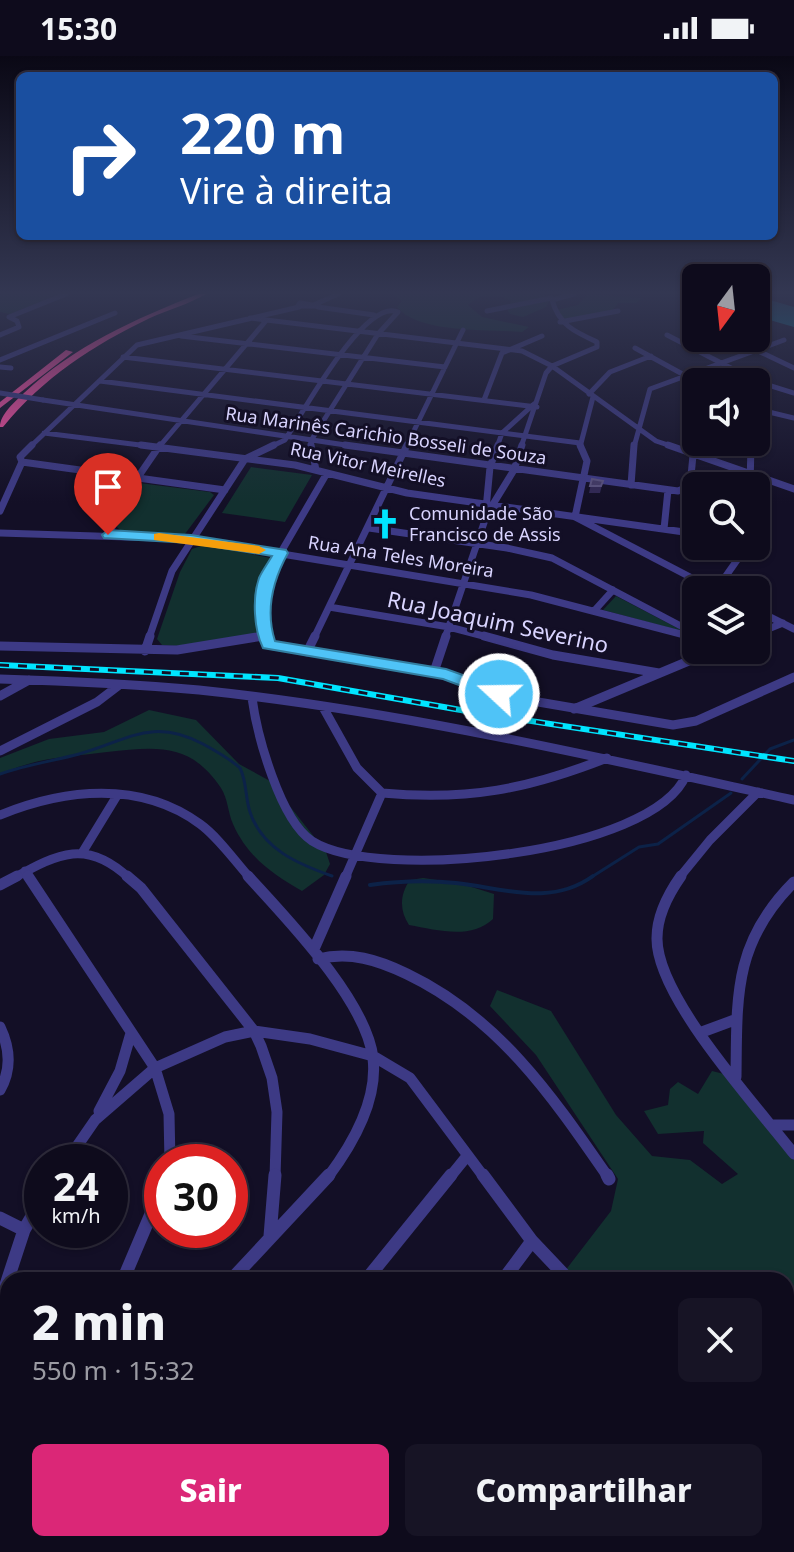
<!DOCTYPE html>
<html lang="pt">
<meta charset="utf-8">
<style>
:root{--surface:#0e0b1c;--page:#171425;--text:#f1f3f6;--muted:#9b9ba3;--line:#2e2b3b;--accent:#db2777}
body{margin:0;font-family:"Noto Sans",sans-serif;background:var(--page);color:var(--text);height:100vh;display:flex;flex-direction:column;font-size:30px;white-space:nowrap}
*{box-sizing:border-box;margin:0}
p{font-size:26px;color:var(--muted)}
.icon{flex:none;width:44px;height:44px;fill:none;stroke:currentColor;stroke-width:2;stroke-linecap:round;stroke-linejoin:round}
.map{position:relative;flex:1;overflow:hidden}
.drawer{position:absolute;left:0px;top:1216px;width:794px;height:280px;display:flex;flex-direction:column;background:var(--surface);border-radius:24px 24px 0 0;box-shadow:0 2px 6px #0004,0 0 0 2px var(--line)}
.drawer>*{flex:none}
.banner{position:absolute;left:16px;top:16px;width:762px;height:168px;border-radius:12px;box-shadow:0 2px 6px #0004,0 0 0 2px var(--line);background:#1a4fa0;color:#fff;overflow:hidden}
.needle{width:52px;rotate:195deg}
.tools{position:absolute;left:682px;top:208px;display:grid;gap:16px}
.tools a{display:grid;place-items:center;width:88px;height:88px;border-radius:12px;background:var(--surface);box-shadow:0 2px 6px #0004,0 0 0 2px var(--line);font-size:40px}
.speed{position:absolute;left:24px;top:1088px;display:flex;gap:16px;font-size:40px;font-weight:700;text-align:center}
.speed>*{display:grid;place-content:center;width:104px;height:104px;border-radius:50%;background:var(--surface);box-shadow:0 2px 6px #0004,0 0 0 2px var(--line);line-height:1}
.speed small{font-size:20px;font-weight:400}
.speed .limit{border:12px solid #d22;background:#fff;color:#111}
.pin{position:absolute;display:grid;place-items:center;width:68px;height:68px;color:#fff;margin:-82px -34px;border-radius:50% 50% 50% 0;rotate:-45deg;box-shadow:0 0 8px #0007}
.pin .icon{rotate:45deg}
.me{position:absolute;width:88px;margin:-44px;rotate:291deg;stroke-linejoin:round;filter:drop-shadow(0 0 6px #0008)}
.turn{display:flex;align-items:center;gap:28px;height:168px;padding:0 32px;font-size:36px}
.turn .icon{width:104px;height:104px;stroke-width:2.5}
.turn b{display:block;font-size:56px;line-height:68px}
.round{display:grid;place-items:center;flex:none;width:84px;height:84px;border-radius:12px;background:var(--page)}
.summary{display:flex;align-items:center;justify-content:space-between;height:136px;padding:0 32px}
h1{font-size:48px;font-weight:800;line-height:60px}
.cta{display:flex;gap:16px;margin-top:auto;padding:16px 32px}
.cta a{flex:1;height:92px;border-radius:12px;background:var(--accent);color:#fff;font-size:32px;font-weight:800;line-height:92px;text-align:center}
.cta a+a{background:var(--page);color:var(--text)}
.status{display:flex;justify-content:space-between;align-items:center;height:56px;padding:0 40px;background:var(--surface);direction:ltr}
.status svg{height:22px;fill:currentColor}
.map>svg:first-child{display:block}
</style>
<div class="status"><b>15:30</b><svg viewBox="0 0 49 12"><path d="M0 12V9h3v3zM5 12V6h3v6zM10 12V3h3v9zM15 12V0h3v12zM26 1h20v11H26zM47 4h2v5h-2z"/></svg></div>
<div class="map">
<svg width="794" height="1496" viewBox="0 0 794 1496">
<rect width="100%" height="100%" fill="#130f26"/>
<!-- green -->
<path fill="#12302f" d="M0 238H59L10 258 0 256Z
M392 238H544L549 245 546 251 523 261 510 258 508 255 511 245C498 237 480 237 468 249L482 261 529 271 522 276C488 273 419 278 397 251L402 245Z
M588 238 642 242 636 247H618L612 255 565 265 557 254 578 249Z
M251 411 312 419 285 466 222 457Z
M139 427 210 436 214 439 185 478 121 475 116 470Z
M204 489 271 502 261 530 260 575 256 579 176 590 162 589 157 583 180 516 192 493Z
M616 540 685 576 603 554Z
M149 654 196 664 239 708 270 725 326 796 330 808 324 819 302 835C272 818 247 800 233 768 228 757 228 743 221 732 190 686 157 691 107 696 68 701 35 701 0 719V702L49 683 104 676Z
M423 822 459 827 494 838 493 863C471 884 437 874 409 869 399 854 400 838 410 824Z
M497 934 551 955 616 1059 652 1100 690 1104 722 1128 738 1118 703 1087 704 1075 658 1078 644 1055 668 1049 670 1033 678 1026 698 1038 712 1015 736 1021 794 1098V1494L786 1460V1224H558L611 1155 618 1123 536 999 490 950Z
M627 1488H770L773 1496H631Z"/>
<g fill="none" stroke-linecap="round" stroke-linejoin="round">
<!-- stream-far1 -->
<path stroke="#0c2248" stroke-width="3" d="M0 718C26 709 53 705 79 698 129 684 152 661 203 688 216 695 229 702 240 712 247 726 245 741 250 756 262 793 298 808 332 820
M742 723 770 693 794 684
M590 822 639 791 658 788 731 737"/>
<!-- stream -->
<path stroke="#0c2248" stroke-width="4" d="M370 829C399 825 427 824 456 827 503 832 550 851 593 820"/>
<!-- runway -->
<path fill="#0a7a92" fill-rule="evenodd" d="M756 240 794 251V271L756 260Z"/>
<!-- minor-far4 -->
<path stroke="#3d3a85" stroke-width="5" d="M300 247 319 250H298Z
M316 248 338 238
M318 251 374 259
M487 255 551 242
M250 262 522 295 552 310 656 385 674 391
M560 266 618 255
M0 279 19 271 17 265 9 261 66 238
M667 279 758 326 794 337
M181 280 445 311
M686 288 704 282
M635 292 697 326
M756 294 794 312
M123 301 537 351
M0 304 115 257
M0 311 11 312
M100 325 580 387
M589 338 610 316 651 300
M43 344 359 391
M484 344 502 297 542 280
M756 353 794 362
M44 377 156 391
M30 391 137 289 299 251
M159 391 265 266
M270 391 285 384C302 358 365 241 398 256L378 278 312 383 310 391
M406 391 463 274
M497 391 502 377 534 348
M521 391 546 317 552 310 597 291V286C575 276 559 269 552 244L574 238
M580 391 593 341
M634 391 650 333 784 284
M694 391 696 368
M751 391V386"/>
<!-- minor-far3 -->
<path stroke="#3d3a85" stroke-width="7" d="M141 389 295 409 407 437 684 476
M311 389 316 414
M345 389 678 435 690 430 694 389
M668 389 794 433
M22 406 225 434
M631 429 634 389
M750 430 751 389
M486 453 490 411 498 389
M0 455 22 406 20 401 32 389
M575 461 715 534
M575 461 587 405 580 389
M369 472 507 492 552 502 696 578
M664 473 668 434
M0 477 191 483 531 539 696 582
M108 479 138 421 160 389
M694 498 698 490
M716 534 747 490
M329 551 449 571 491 582
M756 554 794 573
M594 555 613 534
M756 578 783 567
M265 580 266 522 327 417
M149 582 172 515 245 403 274 389
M251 582 265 580
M314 582 407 389
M445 582 487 458 514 414 522 389"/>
<!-- minor-far2 -->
<path stroke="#3d3a85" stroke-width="9" d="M265 580 269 589 434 616 509 641 673 669 696 665 794 621
M484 580 553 599 659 617
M690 580 696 582
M0 590 177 594 263 580
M145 595 150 580
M307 596 315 580
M434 616 446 580
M0 623C67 625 133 628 199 634 400 655 597 701 794 744
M0 640 29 624
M252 642C257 679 280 764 312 785 378 827 654 798 686 719
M324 653 357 712 382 737C468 745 528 733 607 702
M574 653 715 594
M0 695 97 646 118 630
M0 759C64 733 140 724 200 768 218 781 234 804 250 822
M82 797 118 738
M25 815 29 822
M14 822C59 797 87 783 129 822
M345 822 382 737
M679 822 710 784 758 736"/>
<!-- minor-far1 -->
<path stroke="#3d3a85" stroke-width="11" d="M28 820 155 1012 169 1058 170 1106
M127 820 141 832 254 975 261 990 272 1022 277 1056 275 1121
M248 820C287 863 366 944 373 1002 378 1044 352 1089 328 1121
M681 820C669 837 657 860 657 882 656 941 757 1050 794 1098
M0 829 17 820
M314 893 346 820
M318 903C350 895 378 904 407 918 499 962 552 1040 608 1121
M0 971C10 992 12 1013 0 1034
M702 976 737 963
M736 1021C737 941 733 887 794 826
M99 1055 120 1015 131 977
M773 1069H794
M66 1106 95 1064 155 1012 225 981 254 975 310 983 373 1000 410 1022 484 1121
M450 1121 467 1100"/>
<!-- minor -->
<path stroke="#3d3a85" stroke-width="13" d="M483 1119 532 1185 569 1224
M607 1119 609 1123
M0 1162 24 1174
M270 1180 275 1119
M123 1224 162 1132
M231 1224 329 1119
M366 1224 451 1119
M503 1224 532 1185
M0 1247 24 1174 42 1143
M786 1330 794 1338
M0 1452 8 1455
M0 1481 8 1471
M158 1488 163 1496
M439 1488 447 1496
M299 1496 305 1488
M405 1496 409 1488
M520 1496 525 1488
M623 1496 625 1493"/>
<!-- highway -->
<path fill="#ff4fa3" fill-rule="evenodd" d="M198 238H206C189 248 168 254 150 262 93 289 43 322 3 371H0C0 358 15 346 24 337 74 290 135 263 198 238Z
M66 294 73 296 0 352V346Z"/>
<!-- rail casing -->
<g stroke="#00e5ff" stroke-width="6">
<path id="rail" d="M0 609 278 622 478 657 794 705"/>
</g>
<!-- rail -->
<use href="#rail" stroke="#130f26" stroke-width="3" stroke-dasharray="9" stroke-linecap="butt"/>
<!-- minor-bridge -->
<path stroke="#3d3a85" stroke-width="5" d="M0 337 43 344"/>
</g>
<!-- wall -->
<path fill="#312854" d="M592 423 603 425 600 437H589Z"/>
<!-- building -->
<path fill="#433a66" stroke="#5a527e" stroke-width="2" d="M592 423 603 425 601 430H590Z"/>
<!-- sky -->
<linearGradient id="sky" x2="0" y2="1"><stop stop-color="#0a0815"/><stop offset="0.53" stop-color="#333752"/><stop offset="1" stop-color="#333752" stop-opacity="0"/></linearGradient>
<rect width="794" height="447" fill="url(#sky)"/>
<!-- route -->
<path fill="#4fc3f7" stroke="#337fa1" stroke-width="2" d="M108 474 191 479 286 494 288 497C273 524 265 554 275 585L446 613 505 634 507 638 499 644 443 623 263 592C254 574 252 542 259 522 262 515 268 507 272 500L191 487 104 482 102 479Z"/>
<!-- slow -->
<path fill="#f59e0b" d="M159 477 259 490 266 494 259 498 154 484V478Z"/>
<!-- icons -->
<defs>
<g id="church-bare" transform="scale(2.4)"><path d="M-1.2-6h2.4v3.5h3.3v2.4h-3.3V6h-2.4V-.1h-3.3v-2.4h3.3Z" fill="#00e5ff" stroke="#130f26" stroke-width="2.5" paint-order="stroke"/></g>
</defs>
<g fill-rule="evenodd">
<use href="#church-bare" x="385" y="468"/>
</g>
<g text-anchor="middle" stroke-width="6" stroke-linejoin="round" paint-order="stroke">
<!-- far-street labels -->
<g font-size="18" fill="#d9d4ff" stroke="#130f26">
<text transform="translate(386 380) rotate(8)" y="6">Rua Marinês Carichio Bosseli de Souza</text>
<text transform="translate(368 409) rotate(12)" y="6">Rua Vitor Meirelles</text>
<text transform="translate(401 501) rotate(9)" y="6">Rua Ana Teles Moreira</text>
</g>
<!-- far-poi labels -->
<g font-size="18" fill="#d9d4ff" stroke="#130f26" text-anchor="start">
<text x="409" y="464">Comunidade São<tspan x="409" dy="21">Francisco de Assis</tspan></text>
</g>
<!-- street labels -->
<g font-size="22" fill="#d9d4ff" stroke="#130f26">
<text transform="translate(498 566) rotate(12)" y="8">Rua Joaquim Severino</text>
</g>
</g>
</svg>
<div class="tools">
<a><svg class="needle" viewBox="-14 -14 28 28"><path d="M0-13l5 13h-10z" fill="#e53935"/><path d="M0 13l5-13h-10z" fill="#9b9ba3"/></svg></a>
<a><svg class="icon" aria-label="sound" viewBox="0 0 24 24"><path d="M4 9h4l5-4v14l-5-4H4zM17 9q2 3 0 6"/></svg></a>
<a><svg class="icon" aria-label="search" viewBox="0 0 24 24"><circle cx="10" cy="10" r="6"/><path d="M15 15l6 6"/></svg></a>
<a><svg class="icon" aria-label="layers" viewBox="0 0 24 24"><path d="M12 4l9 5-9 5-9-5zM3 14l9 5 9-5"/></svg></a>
</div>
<div class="speed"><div>24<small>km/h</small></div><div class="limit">30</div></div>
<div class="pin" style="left:108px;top:479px;background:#d93025"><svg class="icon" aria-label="arrive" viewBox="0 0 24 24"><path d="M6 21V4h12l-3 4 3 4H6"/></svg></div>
<svg class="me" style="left:499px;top:638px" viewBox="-20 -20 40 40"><circle r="17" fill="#4fc3f7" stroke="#fff" stroke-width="3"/><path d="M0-11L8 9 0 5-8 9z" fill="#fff"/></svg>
<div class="banner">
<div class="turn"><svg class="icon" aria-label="right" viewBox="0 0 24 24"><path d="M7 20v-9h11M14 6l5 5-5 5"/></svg><div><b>220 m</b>Vire à direita</div></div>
</div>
<section class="drawer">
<div class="summary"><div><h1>2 min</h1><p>550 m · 15:32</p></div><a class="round"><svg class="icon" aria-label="close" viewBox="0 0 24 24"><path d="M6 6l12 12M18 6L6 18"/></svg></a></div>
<div class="cta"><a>Sair</a><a>Compartilhar</a></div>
</section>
</div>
